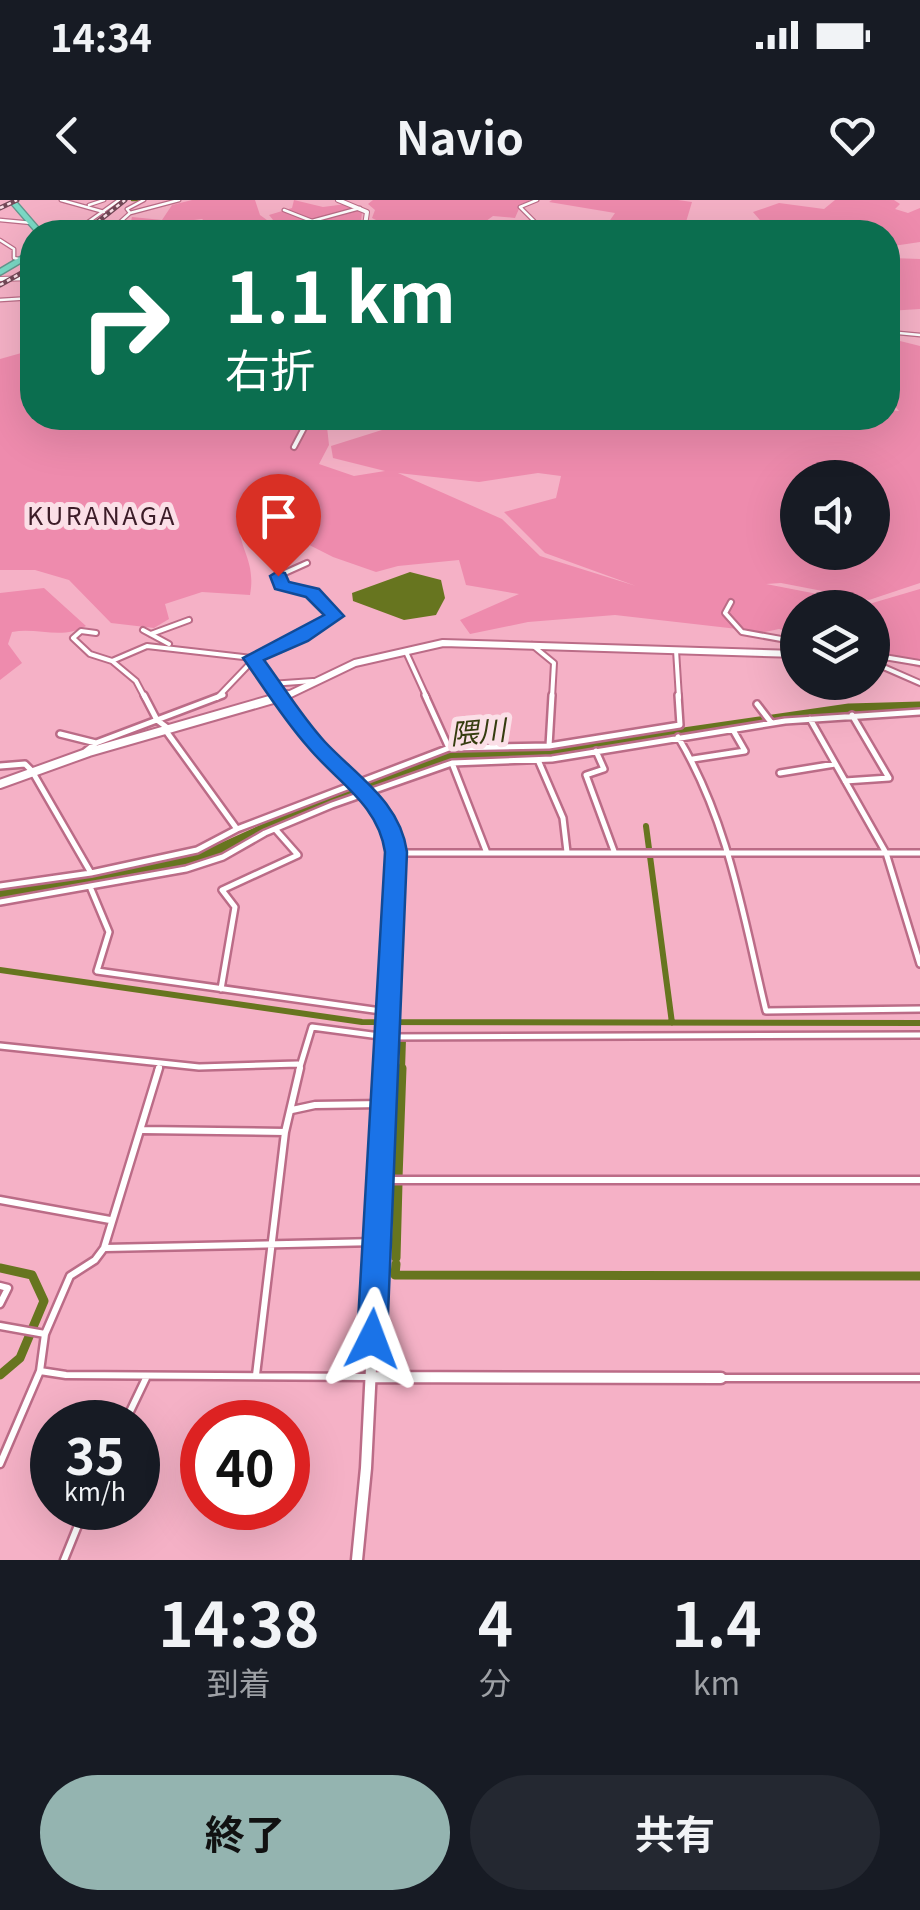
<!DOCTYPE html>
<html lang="ja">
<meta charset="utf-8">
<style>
:root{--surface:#171b24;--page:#242831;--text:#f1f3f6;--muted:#9ea1a6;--accent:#94b4b0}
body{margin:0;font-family:Georgia,"Noto Sans JP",serif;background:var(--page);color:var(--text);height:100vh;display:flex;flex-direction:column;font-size:38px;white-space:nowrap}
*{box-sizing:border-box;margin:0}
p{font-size:32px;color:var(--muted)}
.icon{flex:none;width:55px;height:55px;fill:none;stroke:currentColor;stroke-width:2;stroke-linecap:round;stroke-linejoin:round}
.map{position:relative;height:1360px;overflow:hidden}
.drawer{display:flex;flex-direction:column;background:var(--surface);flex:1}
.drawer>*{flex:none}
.top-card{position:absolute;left:20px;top:20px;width:880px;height:210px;border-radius:40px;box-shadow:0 10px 40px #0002;background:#0b6e4f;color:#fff;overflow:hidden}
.tools{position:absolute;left:780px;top:260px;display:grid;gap:20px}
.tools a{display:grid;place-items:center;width:110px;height:110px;border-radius:50%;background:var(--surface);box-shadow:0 10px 40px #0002;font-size:50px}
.speed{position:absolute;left:30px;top:1200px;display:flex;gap:20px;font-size:50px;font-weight:700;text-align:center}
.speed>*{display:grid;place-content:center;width:130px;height:130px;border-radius:50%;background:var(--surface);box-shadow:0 10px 40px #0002;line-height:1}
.speed small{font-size:25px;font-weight:400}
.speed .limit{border:15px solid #d22;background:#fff;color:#111}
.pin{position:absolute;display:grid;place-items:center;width:85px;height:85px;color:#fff;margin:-102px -42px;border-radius:50% 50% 50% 0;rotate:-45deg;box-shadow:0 0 10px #0007}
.pin .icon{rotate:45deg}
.me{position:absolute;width:110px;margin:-55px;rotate:3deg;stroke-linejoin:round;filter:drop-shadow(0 0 8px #0008)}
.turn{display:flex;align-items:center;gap:35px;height:210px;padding:0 40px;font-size:45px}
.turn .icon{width:130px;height:130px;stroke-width:2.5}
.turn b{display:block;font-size:70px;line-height:85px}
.eta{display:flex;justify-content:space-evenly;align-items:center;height:170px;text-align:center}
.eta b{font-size:60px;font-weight:700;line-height:70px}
.button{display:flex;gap:20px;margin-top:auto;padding:20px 40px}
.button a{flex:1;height:115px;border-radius:60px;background:var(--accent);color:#111;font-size:40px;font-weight:700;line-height:115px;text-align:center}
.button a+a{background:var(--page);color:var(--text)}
.status{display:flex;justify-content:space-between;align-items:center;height:70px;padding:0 50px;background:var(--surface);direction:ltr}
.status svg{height:28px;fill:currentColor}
header{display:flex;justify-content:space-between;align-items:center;height:130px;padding:0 40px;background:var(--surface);font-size:45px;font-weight:700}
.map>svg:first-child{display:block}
</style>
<div class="status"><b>14:34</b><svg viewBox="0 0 49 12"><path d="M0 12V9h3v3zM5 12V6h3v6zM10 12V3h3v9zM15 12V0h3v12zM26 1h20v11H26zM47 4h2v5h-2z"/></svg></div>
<header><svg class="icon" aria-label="back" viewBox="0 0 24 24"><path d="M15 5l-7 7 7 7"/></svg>Navio<svg class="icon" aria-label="heart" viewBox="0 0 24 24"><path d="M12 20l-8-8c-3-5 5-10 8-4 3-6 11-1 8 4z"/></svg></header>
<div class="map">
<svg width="920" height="1360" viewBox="0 0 920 1360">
<rect width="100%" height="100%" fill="#f5b1c6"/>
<!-- green -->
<path fill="#ee8bad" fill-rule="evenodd" d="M192 0H255L260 15 282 31 269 15 292 8 294 0 323 7 346 4 362 12 360 32H218L202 19 170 23 157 32H120L130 25 132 17 162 20 172 5Z
M373 0H529V2L521 4 515 18 493 16 471 32H369L384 24 372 18 375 10 368 4Z
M552 0H678L692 2 683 32H607L604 29 615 13 549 2Z
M835 0H894L900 4 895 9 908 13 920 8V42L893 46 891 58 920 59V109L888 111V32H693L727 26 753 32 765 26 753 12 779 3 824 9Z
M888 138 920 146V383L869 400 781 383 766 384 869 404 920 389V468L873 455 872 408H798L797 435 779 429 765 432 615 415 528 422 470 434 460 420 519 394 466 385 459 360 398 366 376 372 333 357 240 310C234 348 257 356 250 395L202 392 165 404 169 419 154 428 111 423 69 380 35 370H0V159L32 150V218H326L329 245 319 264 354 276 385 271 333 258 331 246 401 224 397 218H888V210L899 211 888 198ZM398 273 479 282 538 273 561 276 556 298 504 312 545 353 636 386 540 356 502 319ZM798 278H872V352H798Z
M44 388 86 426C63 440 37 427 12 432L8 444 22 463 0 480V393Z"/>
<!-- water -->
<path fill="#67751f" d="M410 372 441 380 445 398 436 415 404 420 353 401 352 393Z"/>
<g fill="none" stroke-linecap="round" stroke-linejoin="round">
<!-- stream -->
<path stroke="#67751f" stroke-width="2.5" d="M132 0H141"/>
<!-- canal-far1 -->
<path stroke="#67751f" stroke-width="6" d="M646 626 672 823
M0 770 362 822 920 823
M402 870 403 839"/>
<!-- canal -->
<path stroke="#67751f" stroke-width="9" d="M398 978 402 868
M396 1058 398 983
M396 1064 395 1075 920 1076
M0 1068 32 1075 44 1101 20 1158 0 1175"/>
<!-- river -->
<path stroke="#67751f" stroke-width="11" d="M0 695 105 679 203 657 322 603 448 556 560 551 849 509 920 507"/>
<!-- street-far3 casing -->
<g stroke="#bb6c87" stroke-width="5">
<path id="street-far3" d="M61 0 104 12
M89 5 104 0
M284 10 312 21 360 8
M130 13 179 0
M0 20 32 23
M534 21 520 7 537 0
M74 32 119 0
M109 32 130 13 127 9 144 0
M0 40 14 49V58L23 60
M0 100 32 98
M888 132 920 135"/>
</g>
<!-- street-far2 casing -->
<g stroke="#bb6c87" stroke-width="8">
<path id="street-far2" d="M294 247 304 228 303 218
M731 402 725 413 742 432 798 442
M143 430 169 444
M96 433 81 431 73 438 90 454 112 461
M151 434 189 420
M532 445 554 463 552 498
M676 450 679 498
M406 452 427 498
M872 455 920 463
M872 462 920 483
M270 484 313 481
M145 498 136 481 112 461 147 446 252 458 281 496
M217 498 260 453 301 437 335 416 313 393 279 382 278 376 307 363"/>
</g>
<!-- street-far1 casing -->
<g stroke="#bb6c87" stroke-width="10">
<path id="street-far1" d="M144 495 157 520 169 529
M425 495 449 548
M757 504 770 521
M810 519 886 653 920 764
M166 531 237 629
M60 534 96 543
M678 537C729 622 743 716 766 811L920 809
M549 546 552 495
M86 551 96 543 223 495
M596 551 604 569 586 575 614 651
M693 559 745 551 733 530
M538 560 563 618 567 652
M452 563 487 653
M0 566 25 564 32 571 91 673
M780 573 835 564
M845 581 889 578 852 515
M396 653H920
M0 686 91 673 197 650 237 629 449 548 549 546 680 525 678 495
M91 689 109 732 97 771 388 812
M0 702 186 669 223 657 265 633 332 605 452 563 552 559 785 521 920 512
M221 789 235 707 222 690 298 655 276 630
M0 846 199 867 298 864
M158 870 160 864
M299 870 312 827 387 837 920 835"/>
</g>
<!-- street casing -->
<g stroke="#bb6c87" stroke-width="11">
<path id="street" d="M292 910 315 905 383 904
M143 930 285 932
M383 980H920
M0 1000 110 1020
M105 1048 377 1042
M0 1086 8 1088 0 1104
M0 1126 45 1134
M40 1171 66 1175 370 1177
M256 1175 285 932 300 868
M721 1178H920
M125 1222 147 1176
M0 1264 40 1171 45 1134 70 1076 95 1060 104 1048 159 868
M64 1360 85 1308"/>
</g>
<!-- secondary-far3 casing -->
<g stroke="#bb6c87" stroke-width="6">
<path id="secondary-far3" d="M338 0 367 12 364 32
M0 79 32 78"/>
</g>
<!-- secondary-far2 casing -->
<g stroke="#bb6c87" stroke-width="10">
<path id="secondary-far2" d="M282 498 355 463 443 443 798 454"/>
</g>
<!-- secondary-far1 casing -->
<g stroke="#bb6c87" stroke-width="12">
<path id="secondary-far1" d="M282 498C294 515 306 532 320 548 351 582 385 606 396 653L385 870
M0 584 89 552 287 495"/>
</g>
<!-- secondary casing -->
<g stroke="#bb6c87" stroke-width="15">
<path id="secondary" d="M370 1177 721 1178
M357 1360 366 1268 386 868"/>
</g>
<!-- highway casing -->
<g stroke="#64978e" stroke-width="8">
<path id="highway" d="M14 3 39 32
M0 72 32 53"/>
</g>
<!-- street-far3 -->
<use href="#street-far3" stroke="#fff" stroke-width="2.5"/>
<!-- street-far2 -->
<use href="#street-far2" stroke="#fff" stroke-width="4"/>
<!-- street-far1 -->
<use href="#street-far1" stroke="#fff" stroke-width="5"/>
<!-- street -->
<use href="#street" stroke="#fff" stroke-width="6"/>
<!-- secondary-far3 -->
<use href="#secondary-far3" stroke="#fff" stroke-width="4"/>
<!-- secondary-far2 -->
<use href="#secondary-far2" stroke="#fff" stroke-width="6"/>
<!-- secondary-far1 -->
<use href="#secondary-far1" stroke="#fff" stroke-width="8"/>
<!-- secondary -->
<use href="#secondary" stroke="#fff" stroke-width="10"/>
<!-- highway -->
<use href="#highway" stroke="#7ad9c5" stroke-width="5"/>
<!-- rail casing -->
<g stroke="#734857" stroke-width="5">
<path id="rail" d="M0 8 17 0
M85 32 125 0
M0 85 32 67"/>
</g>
<!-- rail -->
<use href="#rail" stroke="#fbdfe7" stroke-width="2.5" stroke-dasharray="4" stroke-linecap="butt"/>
</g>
<!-- route -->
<path fill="#1a73e8" stroke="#114b97" stroke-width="2.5" d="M278 371 285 373 289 382 319 389 344 416 308 441 264 460C284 487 302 517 325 542 358 577 400 602 407 652L387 1139 383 1148 372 1152 361 1148 357 1139 385 652C378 604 337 582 308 547 284 520 264 488 243 458L324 415 306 397 275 389 270 376Z"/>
<g text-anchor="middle" stroke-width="10" stroke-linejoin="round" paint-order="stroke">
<!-- far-quarter labels -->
<g font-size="25" letter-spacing="2.5" fill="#3c1c28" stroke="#fbdfe7">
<text x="102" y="325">KURANAGA</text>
</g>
<!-- water labels -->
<g font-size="28" font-style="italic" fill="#353c0f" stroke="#fbdfe7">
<text transform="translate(478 532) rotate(-5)" y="10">隈川</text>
</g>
</g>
</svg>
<div class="tools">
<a><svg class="icon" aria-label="sound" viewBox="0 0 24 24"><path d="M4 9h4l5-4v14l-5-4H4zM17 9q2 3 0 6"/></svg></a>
<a><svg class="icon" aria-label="layers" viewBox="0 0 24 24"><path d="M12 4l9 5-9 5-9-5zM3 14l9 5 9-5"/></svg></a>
</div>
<div class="speed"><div>35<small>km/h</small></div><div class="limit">40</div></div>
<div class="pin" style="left:278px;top:376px;background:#d93025"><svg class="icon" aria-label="arrive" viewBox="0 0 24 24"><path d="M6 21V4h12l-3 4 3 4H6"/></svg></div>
<svg class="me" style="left:372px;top:1139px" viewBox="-20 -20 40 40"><path d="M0-17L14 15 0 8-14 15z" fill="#1a73e8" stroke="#fff" stroke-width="4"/></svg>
<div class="top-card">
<div class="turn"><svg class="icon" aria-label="right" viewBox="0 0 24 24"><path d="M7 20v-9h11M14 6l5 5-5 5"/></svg><div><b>1.1 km</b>右折</div></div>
</div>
</div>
<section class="drawer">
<div class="eta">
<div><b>14:38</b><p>到着</p></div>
<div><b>4</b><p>分</p></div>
<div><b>1.4</b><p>km</p></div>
</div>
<div class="button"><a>終了</a><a>共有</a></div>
</section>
